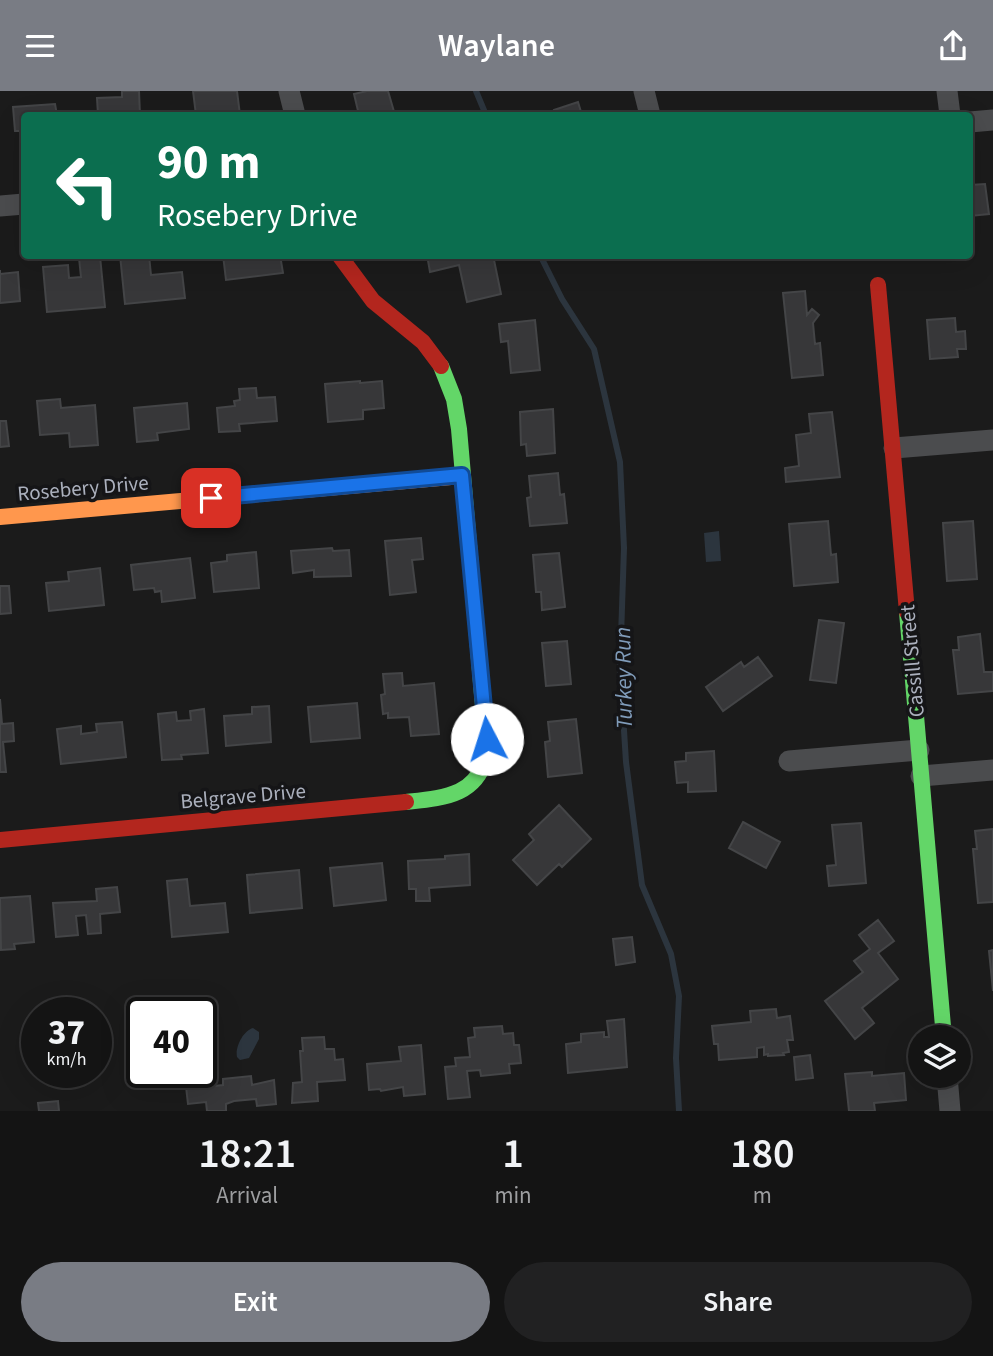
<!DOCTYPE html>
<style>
:root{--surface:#141414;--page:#212122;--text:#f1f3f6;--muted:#9d9ea0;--line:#333334;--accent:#797c84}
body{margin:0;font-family:"Source Sans 3",sans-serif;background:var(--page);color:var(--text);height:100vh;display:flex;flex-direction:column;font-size:26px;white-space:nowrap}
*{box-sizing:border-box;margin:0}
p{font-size:23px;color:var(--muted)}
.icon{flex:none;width:38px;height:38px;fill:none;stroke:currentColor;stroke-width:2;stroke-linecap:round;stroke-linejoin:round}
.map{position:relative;height:1020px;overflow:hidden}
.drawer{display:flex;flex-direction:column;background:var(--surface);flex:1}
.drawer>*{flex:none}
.banner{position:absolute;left:21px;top:21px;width:952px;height:147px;border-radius:7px;box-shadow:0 7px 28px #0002,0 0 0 2px var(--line);background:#0b6e4f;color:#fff;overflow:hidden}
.buttons{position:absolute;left:908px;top:934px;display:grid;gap:14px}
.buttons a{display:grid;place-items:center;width:63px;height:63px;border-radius:50%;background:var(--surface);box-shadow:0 7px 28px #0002,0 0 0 2px var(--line);font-size:35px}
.speed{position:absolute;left:21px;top:906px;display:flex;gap:14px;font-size:35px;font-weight:700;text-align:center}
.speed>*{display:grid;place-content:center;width:91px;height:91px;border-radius:50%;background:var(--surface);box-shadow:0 7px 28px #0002,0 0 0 2px var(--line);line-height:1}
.speed small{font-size:18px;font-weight:400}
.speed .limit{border:4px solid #111;border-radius:10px;background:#fff;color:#111}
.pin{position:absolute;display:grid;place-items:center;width:60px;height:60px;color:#fff;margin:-30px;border-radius:14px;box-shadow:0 4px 10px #0006}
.me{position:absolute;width:77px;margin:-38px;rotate:355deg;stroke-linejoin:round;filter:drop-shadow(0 0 5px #0008)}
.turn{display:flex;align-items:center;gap:24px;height:147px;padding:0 21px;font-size:32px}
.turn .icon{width:91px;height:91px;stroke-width:2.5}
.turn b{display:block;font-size:49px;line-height:60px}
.eta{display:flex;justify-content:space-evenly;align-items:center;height:119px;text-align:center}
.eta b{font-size:42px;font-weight:600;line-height:49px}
.primary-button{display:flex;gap:14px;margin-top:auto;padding:14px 21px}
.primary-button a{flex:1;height:80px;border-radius:42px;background:var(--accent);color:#fff;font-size:28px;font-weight:600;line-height:80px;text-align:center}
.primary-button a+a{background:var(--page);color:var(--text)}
header{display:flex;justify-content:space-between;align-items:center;height:91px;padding:0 21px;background:var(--accent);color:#fff;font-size:32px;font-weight:600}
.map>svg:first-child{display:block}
</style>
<header><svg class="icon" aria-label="menu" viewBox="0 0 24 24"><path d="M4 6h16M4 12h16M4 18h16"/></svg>Waylane<svg class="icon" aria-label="share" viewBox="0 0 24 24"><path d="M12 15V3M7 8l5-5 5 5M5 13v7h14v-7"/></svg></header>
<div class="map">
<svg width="993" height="1020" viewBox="0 0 993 1020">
<rect width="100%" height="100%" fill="#1b1b1b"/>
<!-- water -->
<path fill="#2c353e" d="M719 440 721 470 706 471 704 442Z
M253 937 259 941V948L249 967 240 969 237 966C235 956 243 940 253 937Z"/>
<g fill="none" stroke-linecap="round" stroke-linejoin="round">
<!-- stream -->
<path stroke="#2c353e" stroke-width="6" d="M476 0 486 24
M540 164 562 208 594 258 620 371 624 457 620 576 626 671 642 794 671 863 679 905 676 967 679 1020"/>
</g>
<!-- building -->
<path fill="#373739" stroke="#444547" stroke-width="2" d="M122 0H139L140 24H98L97 7 122 6Z
M193 0H237L240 24H196Z
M367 0H388L395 24H359L354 3Z
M578 11 582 24H555L554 19Z
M55 13 57 24H24V40H15L13 16Z
M985 93 989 123 970 125V94Z
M120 164H149L151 184 182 181 185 207 125 213Z
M223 164H280L283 182 226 189Z
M427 164H493L501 203 467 211 459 174 430 181Z
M100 165 105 216 47 221 43 176 68 174 69 187 81 186 79 167Z
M0 179V183L18 181 20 210 0 212Z
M805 200 807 224 812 218 819 224 813 232 815 253 820 252 823 284 792 287 783 202Z
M955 227 956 241 965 240 966 258H957L958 266 930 268 927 229Z
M535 229 540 279 511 282 508 250 501 251 499 233Z
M360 290V292L382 290 384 317 363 319V328L328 331 325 293Z
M256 297 257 307 275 306 277 330 239 333 240 340 219 341 217 317 235 315 234 310 240 309 239 298Z
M60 308 61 317 95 314 98 354 70 356 69 342 40 344 37 310Z
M187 312 189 338 157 342 158 349 137 351 134 317Z
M553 318 555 362 527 365 526 353 521 354 520 321Z
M832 321 840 386 786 391 785 377 799 375 796 344 811 342 809 323Z
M0 330H6L9 355 0 356Z
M558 382 560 404 564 403 567 432 530 435 527 407 531 406 529 385Z
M828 430 831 464 836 463 838 491 794 495 789 433Z
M973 430 977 488 947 490 943 432Z
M421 447 423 468 412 469 416 501 390 504 385 450Z
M332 457 333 460 349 459 351 485 314 486V479L293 482 291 460Z
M256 461 259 497 214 501 211 472 227 470V464Z
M559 462 565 516 542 519 541 501H536L533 464Z
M190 467 195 507 162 511 161 500 155 501 154 497 134 499 131 474Z
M100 477 104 514 49 520 46 492 69 490 68 481Z
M0 495H9L11 522 0 523Z
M819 529 844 532 836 592 810 589Z
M980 543 984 581H993V600L958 603 953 559H959L958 546Z
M567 550 571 593 546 595 542 552Z
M758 566 772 585 723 620 706 596 741 571 744 576Z
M402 582 403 595 434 592 439 643 411 645 409 626 388 627V622L383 623 381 604 385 603 383 583Z
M0 608 2 633 13 632 14 650 3 651 6 681H0Z
M357 612 360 647 311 651 308 616Z
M269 615 271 651 226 655 224 625 252 623V616Z
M204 618 208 662 181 664 182 668 162 669 158 623 176 621 177 630 191 629 190 620Z
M576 628 582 682 548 686 545 651 550 650 548 631Z
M122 631 126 666 61 673 57 638 81 635V643L97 641 96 633Z
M714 660 716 700 688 701V691L677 692 675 671 686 670V662Z
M559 714 591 748 562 776 559 773 537 794 513 769 534 749 529 743Z
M743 731 780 751 766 777 729 757Z
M861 732 866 792 829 795 827 775 836 774 832 734Z
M993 738V811L978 812 973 758H977L975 740Z
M469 763 470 794 429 797 430 810H416V798H409L408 770 445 768V765Z
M382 772 386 809 334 815 330 777Z
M299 779 302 817 250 822 247 784Z
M187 788 190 815 225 812 228 841 172 846 167 790Z
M117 796 120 821 100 823 101 842 88 843 86 824 76 825 78 844 56 846 53 812 97 810 96 798Z
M30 805 34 851 14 853 15 858 1 859 0 807Z
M878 829 894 850 878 862 898 888 862 917 874 932 855 948 825 910 863 881 854 870 870 858 859 844Z
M632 846 635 871 616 874 613 848Z
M993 859V900L989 860Z
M776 918 777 927 790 925 793 949H787L789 961 783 962 784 964 768 965V963L764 964V956L757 957V966L719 969 718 953H714L712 935 751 931 750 920Z
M624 928 627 976 568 982 566 953 581 951V943L604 941V946H609L607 930Z
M502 935 503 943 513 942 514 954H519L521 972 509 973 510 982 481 985 480 979 467 980 470 1006 448 1008 445 976 456 975 455 967 470 966 468 947 475 946 474 937Z
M324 946 325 958H334L335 969 343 968 345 989 317 991 318 1010 292 1012 293 992 302 991 300 960H303L302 947Z
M421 954 425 1003 404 1005 403 996 381 1000 380 998 369 999 367 973 401 970 399 956Z
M810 964 813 987 796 989 794 966Z
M872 981V985L904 982 906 1009 874 1012 875 1020H849L845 983Z
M205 985 206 996 223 994V988L251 985 252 994 274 989 276 1013 257 1015 256 1008 234 1010 226 1013V1020H207L206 1011 188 1013 185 987Z
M58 1010 59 1020H39L38 1012Z"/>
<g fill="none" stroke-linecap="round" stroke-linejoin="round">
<!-- street -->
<path stroke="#4b4c4e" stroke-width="21" d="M289 0 295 24
M644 0 650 24
M947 0 950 24
M970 31 993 29
M0 115 24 113
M894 357 993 349
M789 670 919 659
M921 685 993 679
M947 985 950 1020"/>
<!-- fast -->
<path stroke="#63d668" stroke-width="16" d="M907 521 944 947
M406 711C444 707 479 705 487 661L459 338 454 308 441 275"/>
<!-- slow -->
<path stroke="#ff974d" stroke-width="16" d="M0 426 462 385"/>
<!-- jam -->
<path stroke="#b3261e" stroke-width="16" d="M339 164 373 210 423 251 441 275
M878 194 907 521
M0 749 406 711"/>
</g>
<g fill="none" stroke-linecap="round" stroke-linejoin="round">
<!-- route casing -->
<g stroke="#114b97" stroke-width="18">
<path id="route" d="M211 407 462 384 487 648"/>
</g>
<!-- route -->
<use href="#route" stroke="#1a73e8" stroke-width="12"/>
</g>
<g text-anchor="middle" stroke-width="7" stroke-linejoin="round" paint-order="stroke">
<!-- street labels -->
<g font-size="21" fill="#abb0bd" stroke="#151517">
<text transform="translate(83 397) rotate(-5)" y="7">Rosebery Drive</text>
<text transform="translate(912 570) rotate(-95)" y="7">Cassill Street</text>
<text transform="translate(243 705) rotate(-5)" y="7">Belgrave Drive</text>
</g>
<!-- water labels -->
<g font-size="23" font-style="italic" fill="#809cba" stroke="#151517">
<text transform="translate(623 587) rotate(-91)" y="8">Turkey Run</text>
</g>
</g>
</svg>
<div class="buttons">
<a><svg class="icon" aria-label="layers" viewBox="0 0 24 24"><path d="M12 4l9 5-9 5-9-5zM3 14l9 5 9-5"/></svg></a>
</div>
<div class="speed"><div>37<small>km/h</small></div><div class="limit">40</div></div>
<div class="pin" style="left:211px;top:407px;background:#d93025"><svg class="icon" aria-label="arrive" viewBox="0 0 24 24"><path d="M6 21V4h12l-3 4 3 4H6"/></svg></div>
<svg class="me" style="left:487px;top:648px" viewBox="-20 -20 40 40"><circle r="19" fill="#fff"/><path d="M0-13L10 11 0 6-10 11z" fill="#1a73e8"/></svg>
<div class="banner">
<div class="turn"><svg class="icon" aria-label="left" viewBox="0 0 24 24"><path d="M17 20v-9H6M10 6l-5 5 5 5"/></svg><div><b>90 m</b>Rosebery Drive</div></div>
</div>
</div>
<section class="drawer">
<div class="eta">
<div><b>18:21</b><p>Arrival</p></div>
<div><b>1</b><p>min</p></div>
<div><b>180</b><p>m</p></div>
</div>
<div class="primary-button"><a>Exit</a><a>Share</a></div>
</section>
